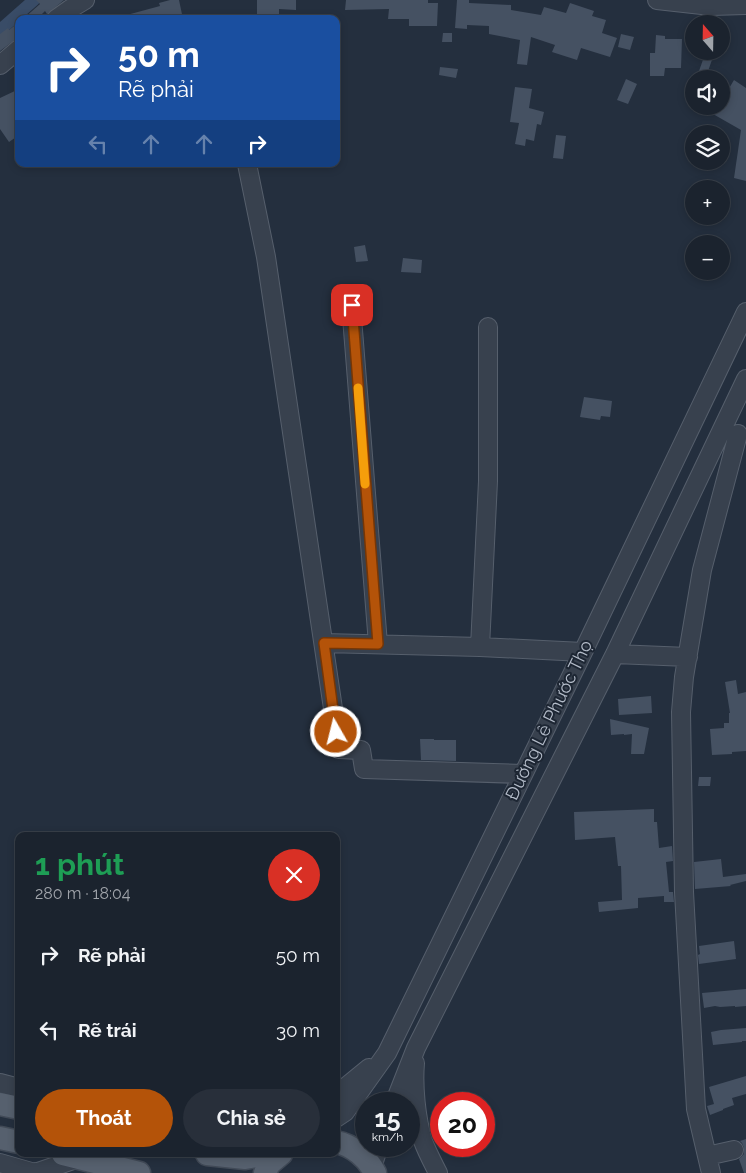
<!DOCTYPE html>
<html lang="vi">
<meta charset="utf-8">
<style>
:root{--surface:#1b232e;--page:#282f3a;--text:#f1f3f6;--muted:#a0a4aa;--line:#39404a;--accent:#b45309}
body{margin:0;font-family:Raleway,sans-serif;background:var(--page);color:var(--text);height:100vh;display:flex;flex-direction:column;font-size:19px;white-space:nowrap}
*{box-sizing:border-box;margin:0}
p{font-size:16px;color:var(--muted)}
.icon{flex:none;width:28px;height:28px;fill:none;stroke:currentColor;stroke-width:2;stroke-linecap:round;stroke-linejoin:round}
.map{position:relative;flex:1;overflow:hidden}
.drawer{position:absolute;left:15px;top:832px;width:325px;height:325px;display:flex;flex-direction:column;background:var(--surface);border-radius:10px;box-shadow:0 2px 8px #0003,0 0 0 1px var(--line)}
.drawer>*{flex:none}
.banner{position:absolute;left:15px;top:15px;width:325px;height:152px;border-radius:10px;box-shadow:0 2px 8px #0003,0 0 0 1px var(--line);background:#1a4fa0;color:#fff;overflow:hidden}
.needle{width:32px;rotate:340deg}
.fabs{position:absolute;left:685px;top:15px;display:grid;gap:10px}
.fabs a{display:grid;place-items:center;width:45px;height:45px;border-radius:50%;background:var(--surface);box-shadow:0 2px 8px #0003,0 0 0 1px var(--line);font-size:25px}
.speed{position:absolute;left:355px;top:1092px;display:flex;gap:10px;font-size:25px;font-weight:700;text-align:center}
.speed>*{display:grid;place-content:center;width:65px;height:65px;border-radius:50%;background:var(--surface);box-shadow:0 2px 8px #0003,0 0 0 1px var(--line);line-height:1}
.speed small{font-size:12px;font-weight:400}
.speed .limit{border:8px solid #d22;background:#fff;color:#111}
.pin{position:absolute;display:grid;place-items:center;width:42px;height:42px;color:#fff;margin:-21px;border-radius:10px;box-shadow:0 2px 8px #0006}
.me{position:absolute;width:55px;margin:-28px;rotate:352deg;stroke-linejoin:round;filter:drop-shadow(0 0 4px #0008)}
.turn{display:flex;align-items:center;gap:18px;height:105px;padding:0 20px;font-size:22px}
.turn .icon{width:65px;height:65px;stroke-width:2.5}
.turn b{display:block;font-size:35px;line-height:42px}
.lanes{display:flex;align-items:center;height:48px;padding:0 20px;background:#0003;justify-content:center;gap:25px;direction:ltr}
.lanes .off{opacity:.35}
.round{display:grid;place-items:center;flex:none;width:52px;height:52px;border-radius:26px;background:var(--page)}
.head{display:flex;align-items:center;justify-content:space-between;height:85px;padding:0 20px}
h1{font-size:30px;font-weight:700;line-height:38px;color:#1e9e55}
.primary-button{display:flex;gap:10px;margin-top:auto;padding:10px 20px}
.primary-button a{flex:1;height:58px;border-radius:30px;background:var(--accent);color:#fff;font-size:20px;font-weight:700;line-height:58px;text-align:center}
.primary-button a+a{background:var(--page);color:var(--text)}
ul{padding:0;list-style:none}
li{display:flex;align-items:center;gap:15px;height:75px;padding:0 20px}
li div{flex:1}
li b{display:block;font-size:19px}
li em{font-style:normal}
.map>svg:first-child{display:block}
</style>
<div class="map">
<svg width="746" height="1173" viewBox="0 0 746 1173">
<rect width="100%" height="100%" fill="#242f3e"/>
<g fill="none" stroke-linecap="round" stroke-linejoin="round">
<!-- canal -->
<path stroke="#394c67" stroke-width="12" d="M0 30 34 0"/>
</g>
<!-- building -->
<path fill="#455162" d="M36 0H64L47 14 45 11 37 19H23L40 4Z
M170 0H179L183 19H123V16L160 6 159 3Z
M257 0H296V10L279 9V14H275V19H262V15H257Z
M346 0H428V3H438L437 26H409V19H388L389 9 345 10Z
M457 0H469V3L511 5V10L541 15 544 7 566 13 570 3 594 11 592 16 606 20 602 33 617 38 610 57 581 48 577 60 552 52 555 45 531 37 527 65 517 64 520 40 489 34V26L467 25V29L455 28Z
M19 22V34L15 37 16 39 0 51V34L8 28 9 30Z
M443 33H452V42H442Z
M621 34 634 37 630 50 618 47Z
M656 35 665 36V39H682L681 68H665L664 76H650V53H655Z
M705 54 713 57 707 74 699 71Z
M440 67 458 69 456 78 439 75Z
M626 79 637 84 628 104 617 100Z
M734 80 746 88V181L734 178 741 130 713 114 718 106H721V93L725 95Z
M515 87 532 89 529 108 544 112 541 125 537 124 534 141 526 139 525 146 515 144 519 123 510 122Z
M19 89V135L9 142 0 129V98Z
M556 135 566 136 563 159 553 158Z
M365 245 368 261 356 262 354 247Z
M403 258 422 260 421 273 401 272Z
M584 397 612 401 610 417 601 416 600 420 580 417Z
M736 680 738 694 746 692V751L732 752V754L712 755 710 729 724 728V723H729V713H730L725 682Z
M651 696 652 713 619 715 618 699Z
M610 719 649 728 644 754H631L632 734 624 735V734L611 735Z
M420 739H434V740H456V761L421 760Z
M699 777H711L710 786H698Z
M654 809V822H657L659 848 672 846 673 861 666 862 669 892H673L674 902H664V896L638 898V908L599 912 598 902 622 900 621 866H618L615 837 575 840 574 812Z
M721 859 723 877 746 874V881L730 885 731 886 695 889 694 862Z
M734 941 736 959 699 964 698 955 700 954 699 946Z
M746 989V1006L735 1007V1006L720 1007 715 1006 704 1008 702 993Z
M746 1028V1041H742V1042L713 1045 711 1032 721 1030Z
M746 1076V1094L732 1098 734 1105 723 1109V1110L710 1115 707 1106 714 1104 709 1087Z
M746 1139V1173H744L739 1159 744 1154V1148L742 1143 740 1141Z"/>
<g fill="none" stroke-linecap="round" stroke-linejoin="round">
<!-- minor casing -->
<g stroke="#565f6c" stroke-width="20">
<path id="minor" d="M657 0 711 6 746 5
M56 19 70 9 85 0
M0 65 19 49
M247 164 266 257 339 749 361 750 364 769 522 774
M351 305 378 644
M324 643 480 647 583 652
M480 647 488 481V327
M615 654 688 657
M415 1063C413 1086 416 1118 423 1141 427 1152 433 1163 438 1173
M0 1083 19 1088
M336 1095 369 1068
M394 1104 416 1048 615 654 746 379
M336 1118 345 1112 387 1053 583 652 746 312
M707 1156 734 1150
M0 1163 35 1173 79 1158
M372 1167 379 1146
M711 1173 696 1109 684 892 681 712 684 677 702 570 738 434"/>
</g>
<!-- major casing -->
<g stroke="#414a57" stroke-width="25">
<path id="major" d="M0 1104 19 1108
M0 1138 19 1142
M336 1142C352 1145 368 1158 375 1173
M63 1154 139 1173
M207 1154 245 1158 267 1154
M265 1173 269 1164 281 1154"/>
</g>
<!-- minor -->
<use href="#minor" stroke="#38414e" stroke-width="18"/>
<!-- major -->
<use href="#major" stroke="#56606e" stroke-width="22"/>
</g>
<g fill="none" stroke-linecap="round" stroke-linejoin="round">
<!-- route casing -->
<g stroke="#753606" stroke-width="12">
<path id="route" d="M336 732 324 643 378 644 352 305"/>
</g>
<!-- route -->
<use href="#route" stroke="#b45309" stroke-width="9"/>
<!-- slow -->
<path stroke="#f59e0b" stroke-width="9" d="M358 388 365 484"/>
</g>
<g text-anchor="middle" stroke-width="4" stroke-linejoin="round" paint-order="stroke">
<!-- street labels -->
<g font-size="18" fill="#b4bcc9" stroke="#1d2633">
<text transform="translate(549 720) rotate(-64)" y="6">Đường Lê Phước Thọ</text>
</g>
</g>
</svg>
<div class="fabs">
<a><svg class="needle" viewBox="-14 -14 28 28"><path d="M0-13l5 13h-10z" fill="#e53935"/><path d="M0 13l5-13h-10z" fill="#a0a4aa"/></svg></a>
<a><svg class="icon" aria-label="sound" viewBox="0 0 24 24"><path d="M4 9h4l5-4v14l-5-4H4zM17 9q2 3 0 6"/></svg></a>
<a><svg class="icon" aria-label="layers" viewBox="0 0 24 24"><path d="M12 4l9 5-9 5-9-5zM3 14l9 5 9-5"/></svg></a>
<a>+</a>
<a>−</a>
</div>
<div class="speed"><div>15<small>km/h</small></div><div class="limit">20</div></div>
<div class="pin" style="left:352px;top:305px;background:#d93025"><svg class="icon" aria-label="arrive" viewBox="0 0 24 24"><path d="M6 21V4h12l-3 4 3 4H6"/></svg></div>
<svg class="me" style="left:336px;top:732px" viewBox="-20 -20 40 40"><circle r="17" fill="#b45309" stroke="#fff" stroke-width="3"/><path d="M0-11L8 9 0 5-8 9z" fill="#fff"/></svg>
<div class="banner">
<div class="turn"><svg class="icon" aria-label="right" viewBox="0 0 24 24"><path d="M7 20v-9h11M14 6l5 5-5 5"/></svg><div><b>50 m</b>Rẽ phải</div></div>
<div class="lanes"><svg class="icon off" aria-label="left" viewBox="0 0 24 24"><path d="M17 20v-9H6M10 6l-5 5 5 5"/></svg><svg class="icon off" aria-label="ahead" viewBox="0 0 24 24"><path d="M12 20V5M6 11l6-6 6 6"/></svg><svg class="icon off" aria-label="ahead" viewBox="0 0 24 24"><path d="M12 20V5M6 11l6-6 6 6"/></svg><svg class="icon" aria-label="right" viewBox="0 0 24 24"><path d="M7 20v-9h11M14 6l5 5-5 5"/></svg></div>
</div>
<section class="drawer">
<div class="head"><div><h1>1 phút</h1><p>280 m · 18:04</p></div><a class="round" style="background:#d93025;color:#fff"><svg class="icon" aria-label="close" viewBox="0 0 24 24"><path d="M6 6l12 12M18 6L6 18"/></svg></a></div>
<ul>
<li><svg class="icon" aria-label="right" viewBox="0 0 24 24"><path d="M7 20v-9h11M14 6l5 5-5 5"/></svg><div><b>Rẽ phải</b></div><em>50 m</em></li>
<li><svg class="icon" aria-label="left" viewBox="0 0 24 24"><path d="M17 20v-9H6M10 6l-5 5 5 5"/></svg><div><b>Rẽ trái</b></div><em>30 m</em></li>
</ul>
<div class="primary-button"><a>Thoát</a><a>Chia sẻ</a></div>
</section>
</div>
